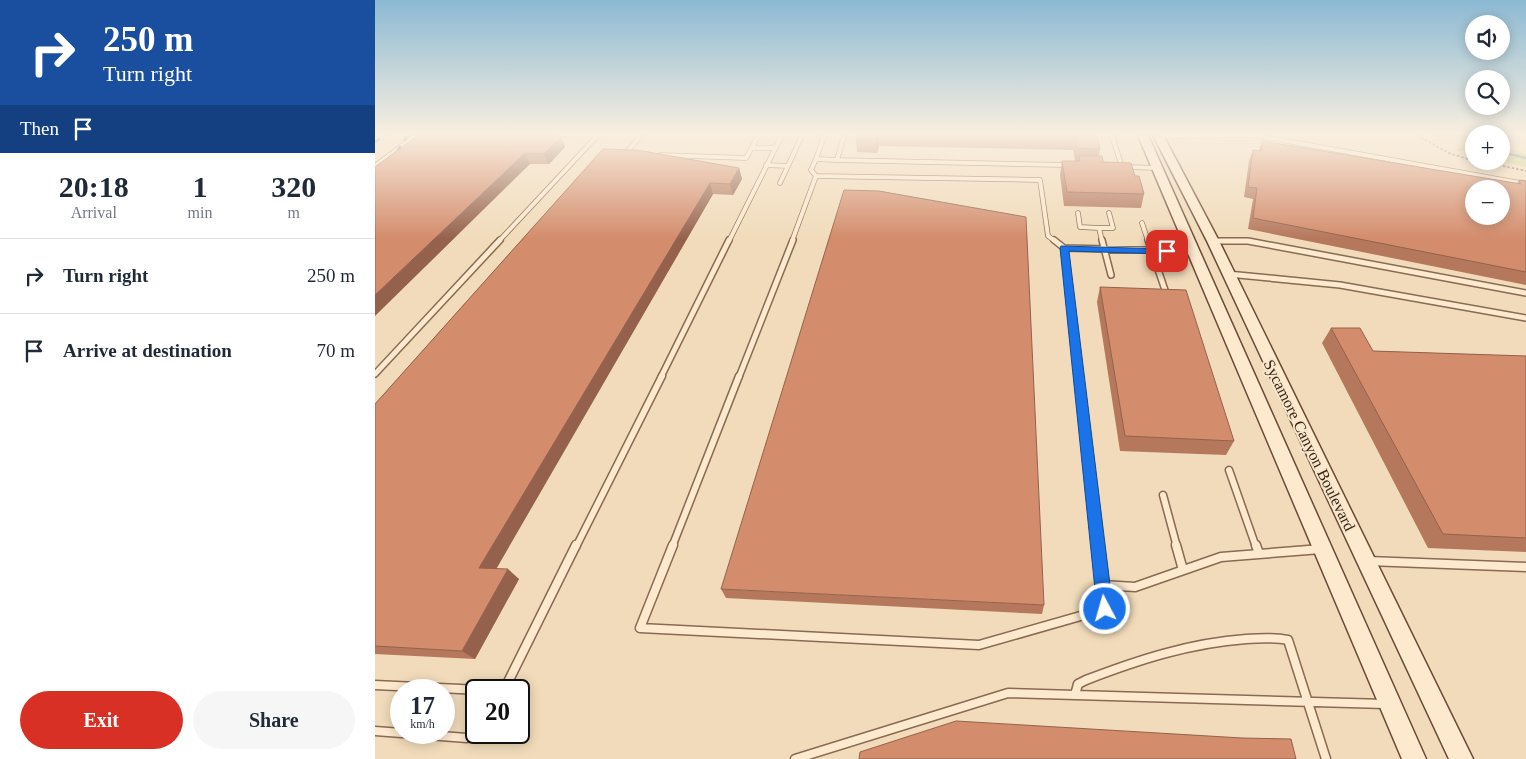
<!DOCTYPE html>
<meta charset="utf-8">
<style>
:root{--surface:#fff;--page:#f6f6f7;--text:#1f2937;--muted:#747a83;--line:#e0e1e3;--accent:#d93025}
body{margin:0;font-family:Georgia,serif;background:var(--page);color:var(--text);height:100vh;display:flex;flex-direction:column;font-size:19px;white-space:nowrap}
*{box-sizing:border-box;margin:0}
p{font-size:16px;color:var(--muted)}
.icon{flex:none;width:28px;height:28px;fill:none;stroke:currentColor;stroke-width:2;stroke-linecap:round;stroke-linejoin:round}
.map{position:relative;flex:1;overflow:hidden}
.panel{display:flex;flex-direction:column;background:var(--surface);width:375px}
.panel>*{flex:none}
.hud{background:#1a4fa0;color:#fff;overflow:hidden}
.tools{position:absolute;left:1090px;top:15px;display:grid;gap:10px}
.tools a{display:grid;place-items:center;width:45px;height:45px;border-radius:50%;background:var(--surface);box-shadow:0 2px 12px #0003;font-size:25px}
.speed{position:absolute;left:15px;top:679px;display:flex;gap:10px;font-size:25px;font-weight:700;text-align:center}
.speed>*{display:grid;place-content:center;width:65px;height:65px;border-radius:50%;background:var(--surface);box-shadow:0 2px 12px #0003;line-height:1}
.speed small{font-size:12px;font-weight:400}
.speed .limit{border:2px solid #111;border-radius:8px;background:#fff;color:#111}
.pin{position:absolute;display:grid;place-items:center;width:42px;height:42px;color:#fff;margin:-21px;border-radius:10px;box-shadow:0 2px 8px #0006}
.me{position:absolute;width:55px;margin:-28px;rotate:354deg;stroke-linejoin:round;filter:drop-shadow(0 0 4px #0008)}
.turn{display:flex;align-items:center;gap:18px;height:105px;padding:0 20px;font-size:22px}
.turn .icon{width:65px;height:65px;stroke-width:2.5}
.turn b{display:block;font-size:35px;line-height:42px}
.then{display:flex;align-items:center;height:48px;padding:0 20px;background:#0003;gap:10px;font-size:19px}
.eta{display:flex;justify-content:space-evenly;align-items:center;height:85px;text-align:center}
.eta b{font-size:30px;font-weight:800;line-height:35px}
.action{display:flex;gap:10px;margin-top:auto;padding:10px 20px}
.action a{flex:1;height:58px;border-radius:30px;background:var(--accent);color:#fff;font-size:20px;font-weight:800;line-height:58px;text-align:center}
.action a+a{background:var(--page);color:var(--text)}
ul{padding:0;list-style:none}
li{display:flex;align-items:center;gap:15px;height:75px;padding:0 20px;border-top:1px solid var(--line)}
li div{flex:1}
li b{display:block;font-size:19px}
li em{font-style:normal}
main{display:flex;flex:1;min-height:0}
.map>svg:first-child{display:block}
</style>
<main>
<section class="panel">
<div class="hud">
<div class="turn"><svg class="icon" aria-label="right" viewBox="0 0 24 24"><path d="M7 20v-9h11M14 6l5 5-5 5"/></svg><div><b>250 m</b>Turn right</div></div>
<div class="then">Then<svg class="icon" aria-label="arrive" viewBox="0 0 24 24"><path d="M6 21V4h12l-3 4 3 4H6"/></svg></div>
</div>
<div class="eta">
<div><b>20:18</b><p>Arrival</p></div>
<div><b>1</b><p>min</p></div>
<div><b>320</b><p>m</p></div>
</div>
<ul>
<li><svg class="icon" aria-label="right" viewBox="0 0 24 24"><path d="M7 20v-9h11M14 6l5 5-5 5"/></svg><div><b>Turn right</b></div><em>250 m</em></li>
<li><svg class="icon" aria-label="arrive" viewBox="0 0 24 24"><path d="M6 21V4h12l-3 4 3 4H6"/></svg><div><b>Arrive at destination</b></div><em>70 m</em></li>
</ul>
<div class="action"><a>Exit</a><a>Share</a></div>
</section>
<div class="map">
<svg width="1151" height="759" viewBox="0 0 1151 759">
<rect width="100%" height="100%" fill="#f1dbba"/>
<!-- green -->
<path fill="#cfd08e" d="M1048 133H1094L1099 135V152L1079 151 1086 147 1085 138 1072 139Z
M1126 147 1151 154V167L1126 161Z"/>
<g fill="none" stroke-linecap="round" stroke-linejoin="round">
<!-- stream -->
<path stroke="#668f81" stroke-width="2.5" d="M1078 133 1099 140
M1126 152 1151 158"/>
<!-- lane-far3 casing -->
<g stroke="#896a53" stroke-width="5.5">
<path id="lane-far3" d="M450 133 441 159 462 160 470 133
M734 133 738 139 747 167
M784 136 878 135 1151 184
M376 148H400
M254 154 252 152 268 133
M285 155 371 158 385 133
M441 159 436 170 441 176 665 180 673 236 680 241
M462 160 692 165
M391 165 413 166 428 133
M0 166 44 133
M751 167 784 168
M405 183 413 166
M703 213 705 227 724 228 727 241
M767 223 773 241
M724 228H738L734 213
M124 241 223 135 164 134
M354 241 408 133
M417 241 441 176
M838 241H875"/>
</g>
<!-- lane-far2 casing -->
<g stroke="#896a53" stroke-width="8">
<path id="lane-far2" d="M679 240 689 248 818 251
M727 240 736 275
M773 240 791 293
M838 241H873L1151 293
M689 248 704 377
M853 274 965 285 1151 318
M0 374 125 240
M286 377 354 240
M364 377 418 240"/>
</g>
<!-- lane-far1 casing -->
<g stroke="#896a53" stroke-width="9">
<path id="lane-far1" d="M703 376 723 547
M854 470 881 547
M788 495 802 547
M201 547 287 376
M297 547 364 376"/>
</g>
<!-- lane casing -->
<g stroke="#896a53" stroke-width="11">
<path id="lane" d="M298 545 265 628 604 645 730 609 723 545
M801 545 808 570
M881 545 884 554
M993 561 1151 567
M727 585 760 587 846 557 946 549
M0 685 106 690
M129 690 201 545
M700 695 703 684 711 680C763 660 815 643 871 639 885 638 899 637 913 640L951 759
M0 731 92 738 102 732
M420 759 633 693 1010 704"/>
</g>
<!-- secondary casing -->
<g stroke="#6b4b37" stroke-width="3">
<path id="secondary" d="M762 133H772L1051 759H1027Z
M777 133H787L844 241 1098 759H1074L832 241Z"/>
</g>
<!-- path -->
<path stroke="#896a53" stroke-width="2" stroke-dasharray="2.5 2" stroke-linecap="butt" d="M1038 133 1074 153 1099 161
M1106 161 1151 171"/>
<!-- lane-far3 -->
<use href="#lane-far3" stroke="#fce9ce" stroke-width="4"/>
<!-- lane-far2 -->
<use href="#lane-far2" stroke="#fce9ce" stroke-width="5"/>
<!-- lane-far1 -->
<use href="#lane-far1" stroke="#fce9ce" stroke-width="6"/>
<!-- lane -->
<use href="#lane" stroke="#fce9ce" stroke-width="8"/>
<!-- secondary -->
<use href="#secondary" fill="#fce9ce" fill-rule="evenodd"/>
<!-- rail -->
<path stroke="#37251a" stroke-width="2.5" stroke-dasharray="6 6" stroke-linecap="butt" d="M0 142 13 133
M0 179 13 166 34 133"/>
</g>
<!-- wall -->
<path fill="#b5785d" d="M483 133H721L725 149 724 156 728 162 760 176 769 194 766 208 689 206 685 175 687 161H700L698 150 504 146 502 153 482 152 481 139Z
M887 141 1142 184 1144 180 1151 181V285L873 229 878 199 869 197 874 161 878 150 884 151Z
M190 147 174 164H155L0 167Z
M228 149 364 168 367 179 358 195 338 194 121 568 144 579 100 659 0 654V404Z
M725 287 859 441 851 455 745 451 722 302Z
M956 328 998 351 1151 356V552L1053 548 947 343Z
M346 589 669 605 667 614 351 598Z"/>
<!-- shaded-wall -->
<path fill="#94624c" d="M503 133 504 146 502 153 501 139Z
M186 137 190 147 174 164 169 154Z
M150 153 155 164 0 316V295Z
M364 168 367 179 358 195 355 184Z
M335 183 338 194 116 578 104 568Z
M133 569 144 579 100 659 87 651Z"/>
<!-- building -->
<path fill="#d38c6c" stroke="#94624c" fill-rule="evenodd" d="M46 133H161L186 137 169 154 150 153 0 295V167Z
M483 133H503L501 139H481Z
M523 133H721L725 149 702 148 700 136Z
M887 141 1146 184 1144 180 1151 181V272L878 218 882 188 873 187 878 150 886 151ZM1099 189H1126V216H1099Z
M228 149 262 150 364 168 355 184 335 183 104 568 133 569 87 651 0 646V404Z
M704 156H727L728 162 756 163 760 176H764L769 194 692 192 687 161H705Z
M469 190 504 191 651 217 669 605 346 589Z
M725 287 811 290 859 441 750 436Z
M956 328H985L998 351 1151 356V538L1068 534Z
M581 721 867 738 916 739 921 759H484L485 752Z"/>
<!-- sky -->
<linearGradient id="sky" x2="0" y2="1"><stop stop-color="#8bb9d3"/><stop offset="0.56" stop-color="#f9efe0"/><stop offset="1" stop-color="#f9efe0" stop-opacity="0"/></linearGradient>
<rect width="1151" height="239" fill="url(#sky)"/>
<!-- route -->
<path fill="#1a73e8" stroke="#114b97" d="M686 246 792 249 797 251 792 254 694 251 738 609 735 615 730 617 725 615 722 609 685 248Z"/>
<g text-anchor="middle" stroke-width="4" stroke-linejoin="round" paint-order="stroke">
<!-- street labels -->
<g font-size="16" fill="#37251a" stroke="#f8e6ca">
<text transform="translate(935 445) rotate(64)" y="6">Sycamore Canyon Boulevard</text>
</g>
</g>
</svg>
<div class="tools">
<a><svg class="icon" aria-label="sound" viewBox="0 0 24 24"><path d="M4 9h4l5-4v14l-5-4H4zM17 9q2 3 0 6"/></svg></a>
<a><svg class="icon" aria-label="search" viewBox="0 0 24 24"><circle cx="10" cy="10" r="6"/><path d="M15 15l6 6"/></svg></a>
<a>+</a>
<a>−</a>
</div>
<div class="speed"><div>17<small>km/h</small></div><div class="limit">20</div></div>
<div class="pin" style="left:792px;top:251px;background:#d93025"><svg class="icon" aria-label="arrive" viewBox="0 0 24 24"><path d="M6 21V4h12l-3 4 3 4H6"/></svg></div>
<svg class="me" style="left:730px;top:609px" viewBox="-20 -20 40 40"><circle r="17" fill="#1a73e8" stroke="#fff" stroke-width="3"/><path d="M0-11L8 9 0 5-8 9z" fill="#fff"/></svg>
</div>
</main>
